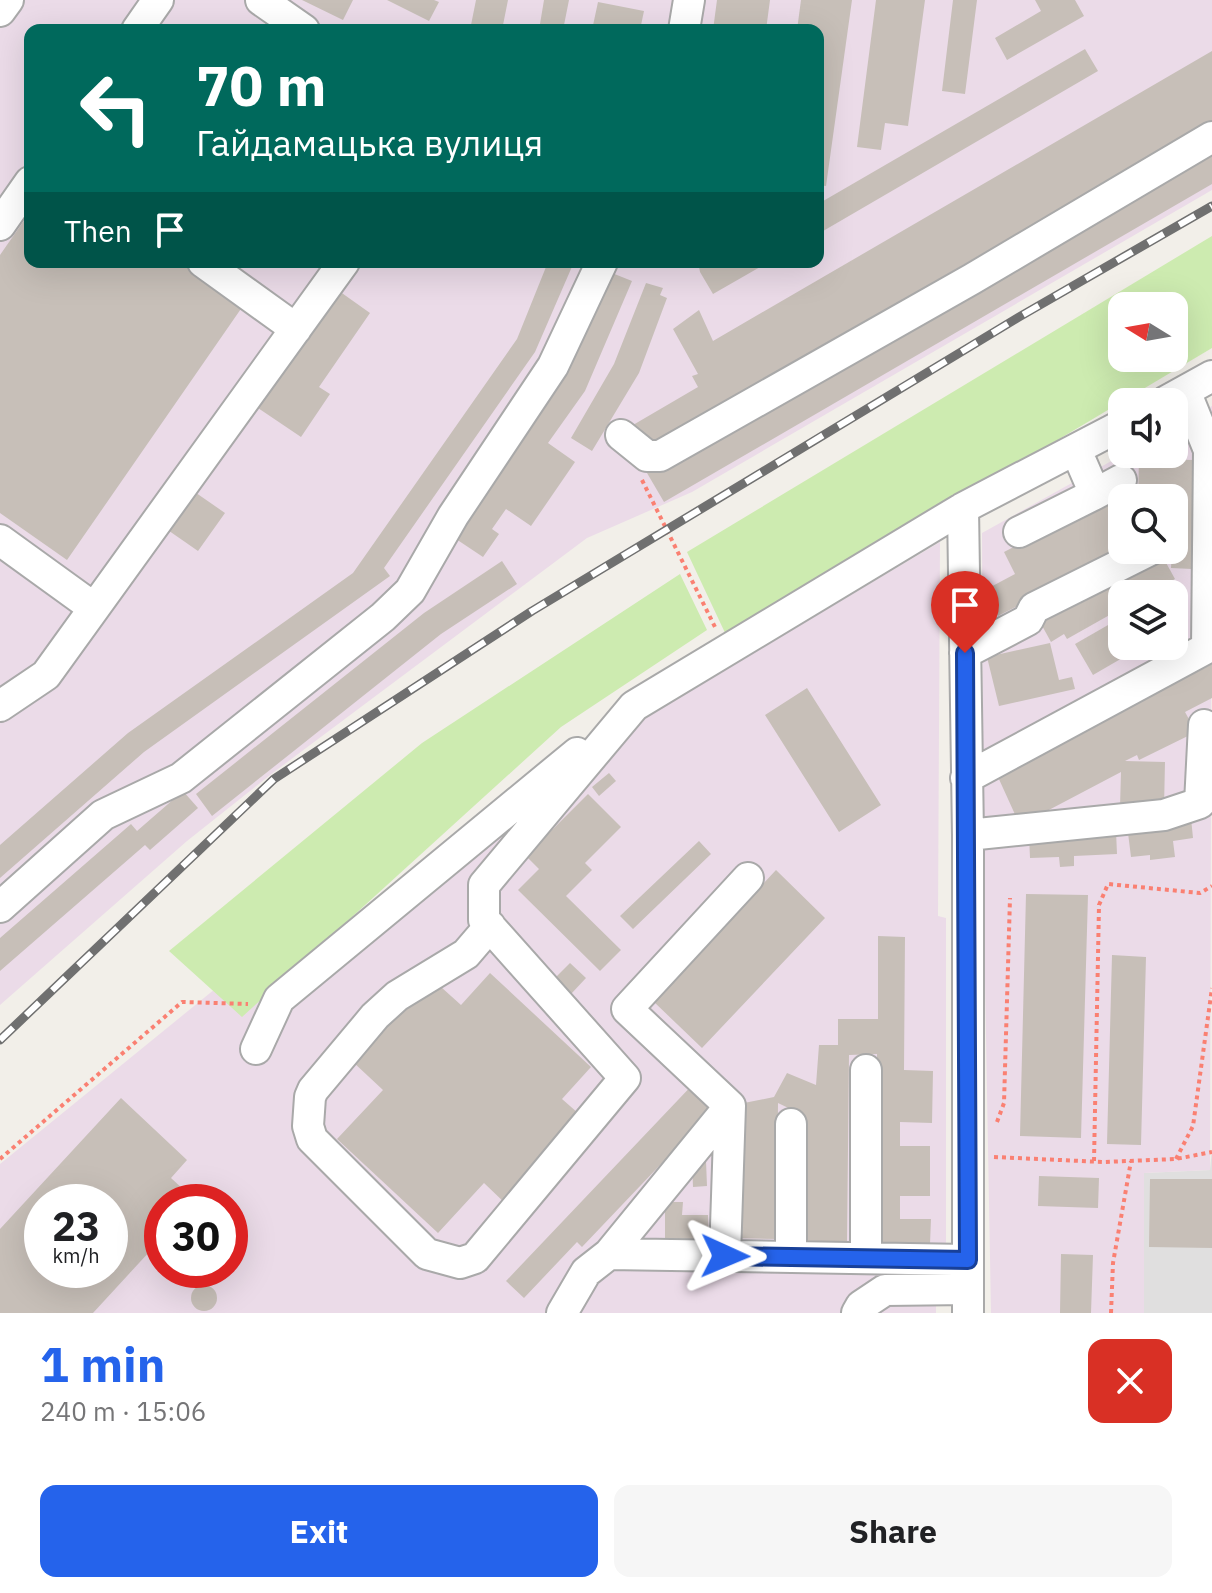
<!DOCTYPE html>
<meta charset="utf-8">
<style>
:root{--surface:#fff;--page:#f6f6f6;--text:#202124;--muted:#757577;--accent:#2563eb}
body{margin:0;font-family:"IBM Plex Sans",sans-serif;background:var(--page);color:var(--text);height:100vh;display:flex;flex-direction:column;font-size:30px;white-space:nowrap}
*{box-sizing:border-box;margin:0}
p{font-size:26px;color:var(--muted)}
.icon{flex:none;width:44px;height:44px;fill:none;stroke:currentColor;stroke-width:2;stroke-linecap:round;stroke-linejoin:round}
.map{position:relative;height:1313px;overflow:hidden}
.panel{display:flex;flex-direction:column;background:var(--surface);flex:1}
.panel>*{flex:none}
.hud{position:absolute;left:24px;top:24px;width:800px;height:244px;border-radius:16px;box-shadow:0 8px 32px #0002;background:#00695c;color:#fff;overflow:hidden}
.needle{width:52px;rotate:281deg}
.controls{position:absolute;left:1108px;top:292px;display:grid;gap:16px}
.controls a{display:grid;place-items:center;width:80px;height:80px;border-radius:16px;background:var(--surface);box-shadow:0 8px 32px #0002;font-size:40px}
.speed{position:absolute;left:24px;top:1184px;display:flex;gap:16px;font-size:40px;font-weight:700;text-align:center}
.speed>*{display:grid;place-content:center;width:104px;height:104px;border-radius:50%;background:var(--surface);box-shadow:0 8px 32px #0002;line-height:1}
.speed small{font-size:20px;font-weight:400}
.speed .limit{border:12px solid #d22;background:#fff;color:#111}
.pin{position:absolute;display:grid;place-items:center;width:68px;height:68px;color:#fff;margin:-82px -34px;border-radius:50% 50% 50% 0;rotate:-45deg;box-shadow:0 0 8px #0007}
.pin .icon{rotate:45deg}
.me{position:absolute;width:88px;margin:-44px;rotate:91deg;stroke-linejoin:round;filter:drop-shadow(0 0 6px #0008)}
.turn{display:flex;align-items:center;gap:28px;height:168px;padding:0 40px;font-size:36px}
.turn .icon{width:104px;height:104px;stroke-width:2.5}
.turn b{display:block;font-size:56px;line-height:68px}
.then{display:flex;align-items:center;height:76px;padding:0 40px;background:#0003;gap:16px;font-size:30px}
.round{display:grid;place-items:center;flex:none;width:84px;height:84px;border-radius:16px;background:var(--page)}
.summary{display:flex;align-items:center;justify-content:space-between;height:136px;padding:0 40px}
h1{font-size:48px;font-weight:800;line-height:60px;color:var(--accent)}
.button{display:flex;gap:16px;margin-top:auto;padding:16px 40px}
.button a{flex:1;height:92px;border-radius:16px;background:var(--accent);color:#fff;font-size:32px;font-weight:800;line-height:92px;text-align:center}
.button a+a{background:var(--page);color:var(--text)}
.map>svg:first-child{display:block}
</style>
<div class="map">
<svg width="1212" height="1313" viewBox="0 0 1212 1313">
<rect width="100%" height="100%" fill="#f2efe9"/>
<!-- residential -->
<path fill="#e0dfdf" d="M1212 1149V1313H1144V1173L1210 1170Z"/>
<!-- industrial -->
<path fill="#ebdbe8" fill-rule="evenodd" d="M0 0H1212V190L692 492 587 538 274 772 187 841 0 1005ZM30 30H818V262H30Z
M1212 406 1210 1170 1144 1173V1313H991L983 870 982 533 1124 454H1174V426ZM1122 498H1174V550H1122ZM1122 594H1174V646H1122Z
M940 542 938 916 946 918V1281H936V1313H0V1164L242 967 354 954 648 715ZM42 1202H110V1270H42ZM162 1202H230V1270H162Z"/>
<!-- grass -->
<path fill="#cdebb0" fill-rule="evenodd" d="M1212 236V348L727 637 687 552ZM1122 306H1174V358H1122Z
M680 574 707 630 561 727 242 1017 169 951 422 743Z"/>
<!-- building -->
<path fill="#c7bfb8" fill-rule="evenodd" d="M302 0H353L343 20Z
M387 0H434L439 2 429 21Z
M476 0H508L502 30H470Z
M544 0H569L563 30H539Z
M717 0H770L766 30H713Z
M801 0H852L826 186 818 185V30H797Z
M876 0H925L908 126 885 123 881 150 857 147Z
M953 0H977L965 94 942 91Z
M1035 0H1075L1084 16 1007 60 995 38 1041 11Z
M598 2 644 11 640 30H592Z
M1085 49 1098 71 818 234V204Z
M1212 51V121L647 448 633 425 698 387 692 376 698 374 673 329 699 310 713 341Z
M1212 146V184L664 502 647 473Z
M30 212V262H185L245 303 67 560 0 513V255Z
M548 262H574L535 352 384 568 390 576 144 752 0 878V845L128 733 353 573 517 339Z
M698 262H769L713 294 700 272Z
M607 271 632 281 585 391 548 443 575 462 531 526 506 509 492 529 499 534 483 557 450 535Z
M646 283 663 288 660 295 667 298 639 373 592 451 571 438 614 364Z
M339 291 370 313 319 387 330 394 301 437 258 408Z
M1139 459 1195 460 1192 569 1171 568 1172 550H1174V498H1138Z
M189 488 225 513 198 551 162 526Z
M1109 498 1122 524V550H1127L998 616 985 590 1015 574 1004 552Z
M1164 559 1175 579 1148 594H1122V608L1067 639 1064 634 1051 642 1040 622 1134 570 1136 574Z
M502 561 517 584 441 634 212 816 196 794 424 613Z
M1122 617V646H1143L1093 675 1075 644Z
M1050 643 1059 680 1072 677 1075 689 999 706 987 657Z
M1212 664V698L1185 712 1196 732 1139 760 1137 755 1125 761 1165 762 1164 808 1120 807 1121 772 1026 822 1018 821 998 777Z
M807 688 881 805 839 832 765 715Z
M609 773 616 781 599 796 592 787Z
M183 791 198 808 150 850 145 845 0 971V938L131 824 137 831Z
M588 794 621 827 585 863 592 870 566 896 621 950 600 971 518 890 539 869 526 856Z
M1191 818 1193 838 1173 841 1175 857 1150 860V855L1131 857 1127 825Z
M1116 831 1117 854 1074 856V866L1060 867 1059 857 1030 858 1029 835Z
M699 841 711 854 633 929 620 916Z
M776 870 825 918 702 1048 653 1001Z
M1026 894 1088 895 1081 1138 1020 1136Z
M878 936 905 937 904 1070 933 1071 932 1123 900 1122V1146H930V1196H900V1219H931L930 1244H875L877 1054 849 1055 847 1243 802 1242 803 1115 778 1103 777 1239 731 1238 734 1105 774 1097 787 1073 816 1085 819 1045H838V1019H878Z
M1112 955 1146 957 1141 1145 1107 1144Z
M570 963 586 978 571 994 554 979Z
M490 973 591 1067 562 1099 586 1120 507 1205 484 1183 438 1233 337 1139 383 1090 353 1062 431 978 461 1005Z
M697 1080 720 1102 582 1247 577 1242 524 1298 506 1281Z
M121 1098 187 1160 171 1178 197 1202H162V1238L93 1313H0V1229ZM42 1202H110V1270H42Z
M706 1161 707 1186 693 1187 692 1162Z
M1039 1176 1099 1178 1098 1208 1038 1206Z
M1150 1179H1212V1248L1149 1247Z
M665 1202H683L682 1215H708L709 1241 665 1242Z
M1061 1254 1093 1255 1091 1313H1060Z
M191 1298a13 13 0 1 1 26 0a13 13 0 1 1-26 0Z"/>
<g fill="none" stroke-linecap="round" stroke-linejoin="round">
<!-- minor casing -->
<g stroke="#a9a9a9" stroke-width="34">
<path id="minor" d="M261 0 304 30
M0 11 8 0
M137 30 158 0
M684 30 689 0
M0 225 30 182
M203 262 296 329
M1165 402 1212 376
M621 435 647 456H660L972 279 1212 137
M1095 494 1121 480
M963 508 968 835V1313
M1019 532 1095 494 1076 450
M0 540 94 608
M965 653 1028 620 1034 608 1150 550
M0 706 46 675 344 262
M966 778 1207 648 1209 450 1185 391
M968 835 1164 815 1200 803 1204 725
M0 907 103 815 181 778 383 617 410 591 453 516 553 366 602 262
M490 926 466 954 397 996 375 1016 313 1090 310 1097 308 1126 312 1139 427 1254 460 1263 475 1258 625 1078 484 920V885L634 706 963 508 1122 425
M256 1049 279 999 577 753
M609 1254 730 1106 627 1009 748 878
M725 1256 730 1106
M791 1257V1124
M866 1258V1070
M562 1313 586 1272 609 1254 968 1260
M857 1313 861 1306 885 1290 968 1289"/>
</g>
<!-- path -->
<path stroke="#fa8072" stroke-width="4" stroke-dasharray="4 4" stroke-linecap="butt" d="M642 480 715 627
M997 1122 1004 1103 1010 898
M994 1157 1103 1162 1176 1159 1212 1152
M0 1159 182 1002 248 1004
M1176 1159 1193 1126 1212 988
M1094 1161 1099 905 1108 884 1200 893 1212 886
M1111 1313 1113 1263 1131 1161"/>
<!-- minor -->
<use href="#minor" stroke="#fff" stroke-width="30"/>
<!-- rail casing -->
<g stroke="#707070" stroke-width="9">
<path id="rail" d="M0 1040 274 779 532 611 1019 317 1212 206"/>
</g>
<!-- rail -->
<use href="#rail" stroke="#fff" stroke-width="6" stroke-dasharray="18" stroke-linecap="butt"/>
</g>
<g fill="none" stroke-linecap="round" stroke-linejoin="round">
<!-- route casing -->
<g stroke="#184099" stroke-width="20">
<path id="route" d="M725 1256 968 1260 965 653"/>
</g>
<!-- route -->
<use href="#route" stroke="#2563eb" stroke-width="14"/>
</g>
</svg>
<div class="controls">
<a><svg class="needle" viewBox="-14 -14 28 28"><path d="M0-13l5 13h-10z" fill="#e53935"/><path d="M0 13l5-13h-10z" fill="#757577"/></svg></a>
<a><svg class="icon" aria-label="sound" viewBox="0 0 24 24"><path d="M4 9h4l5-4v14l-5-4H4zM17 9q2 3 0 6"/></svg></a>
<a><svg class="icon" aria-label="search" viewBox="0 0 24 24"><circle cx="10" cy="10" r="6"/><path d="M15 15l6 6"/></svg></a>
<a><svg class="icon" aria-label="layers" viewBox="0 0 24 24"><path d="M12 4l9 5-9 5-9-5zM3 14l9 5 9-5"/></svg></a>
</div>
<div class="speed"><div>23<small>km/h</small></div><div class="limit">30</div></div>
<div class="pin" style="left:965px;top:653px;background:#d93025"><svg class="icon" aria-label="arrive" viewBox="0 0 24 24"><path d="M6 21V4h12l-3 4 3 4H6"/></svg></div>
<svg class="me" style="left:725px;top:1256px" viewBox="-20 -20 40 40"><path d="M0-17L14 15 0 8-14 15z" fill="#2563eb" stroke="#fff" stroke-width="4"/></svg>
<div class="hud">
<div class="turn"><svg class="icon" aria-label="left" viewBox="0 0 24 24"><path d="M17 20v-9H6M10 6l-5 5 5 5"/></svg><div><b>70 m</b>Гайдамацька вулиця</div></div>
<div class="then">Then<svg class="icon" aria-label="arrive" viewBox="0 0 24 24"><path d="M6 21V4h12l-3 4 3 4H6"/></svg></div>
</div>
</div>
<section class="panel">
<div class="summary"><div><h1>1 min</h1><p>240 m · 15:06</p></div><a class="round" style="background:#d93025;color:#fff"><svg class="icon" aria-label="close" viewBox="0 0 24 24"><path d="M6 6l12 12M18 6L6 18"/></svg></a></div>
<div class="button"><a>Exit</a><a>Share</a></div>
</section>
